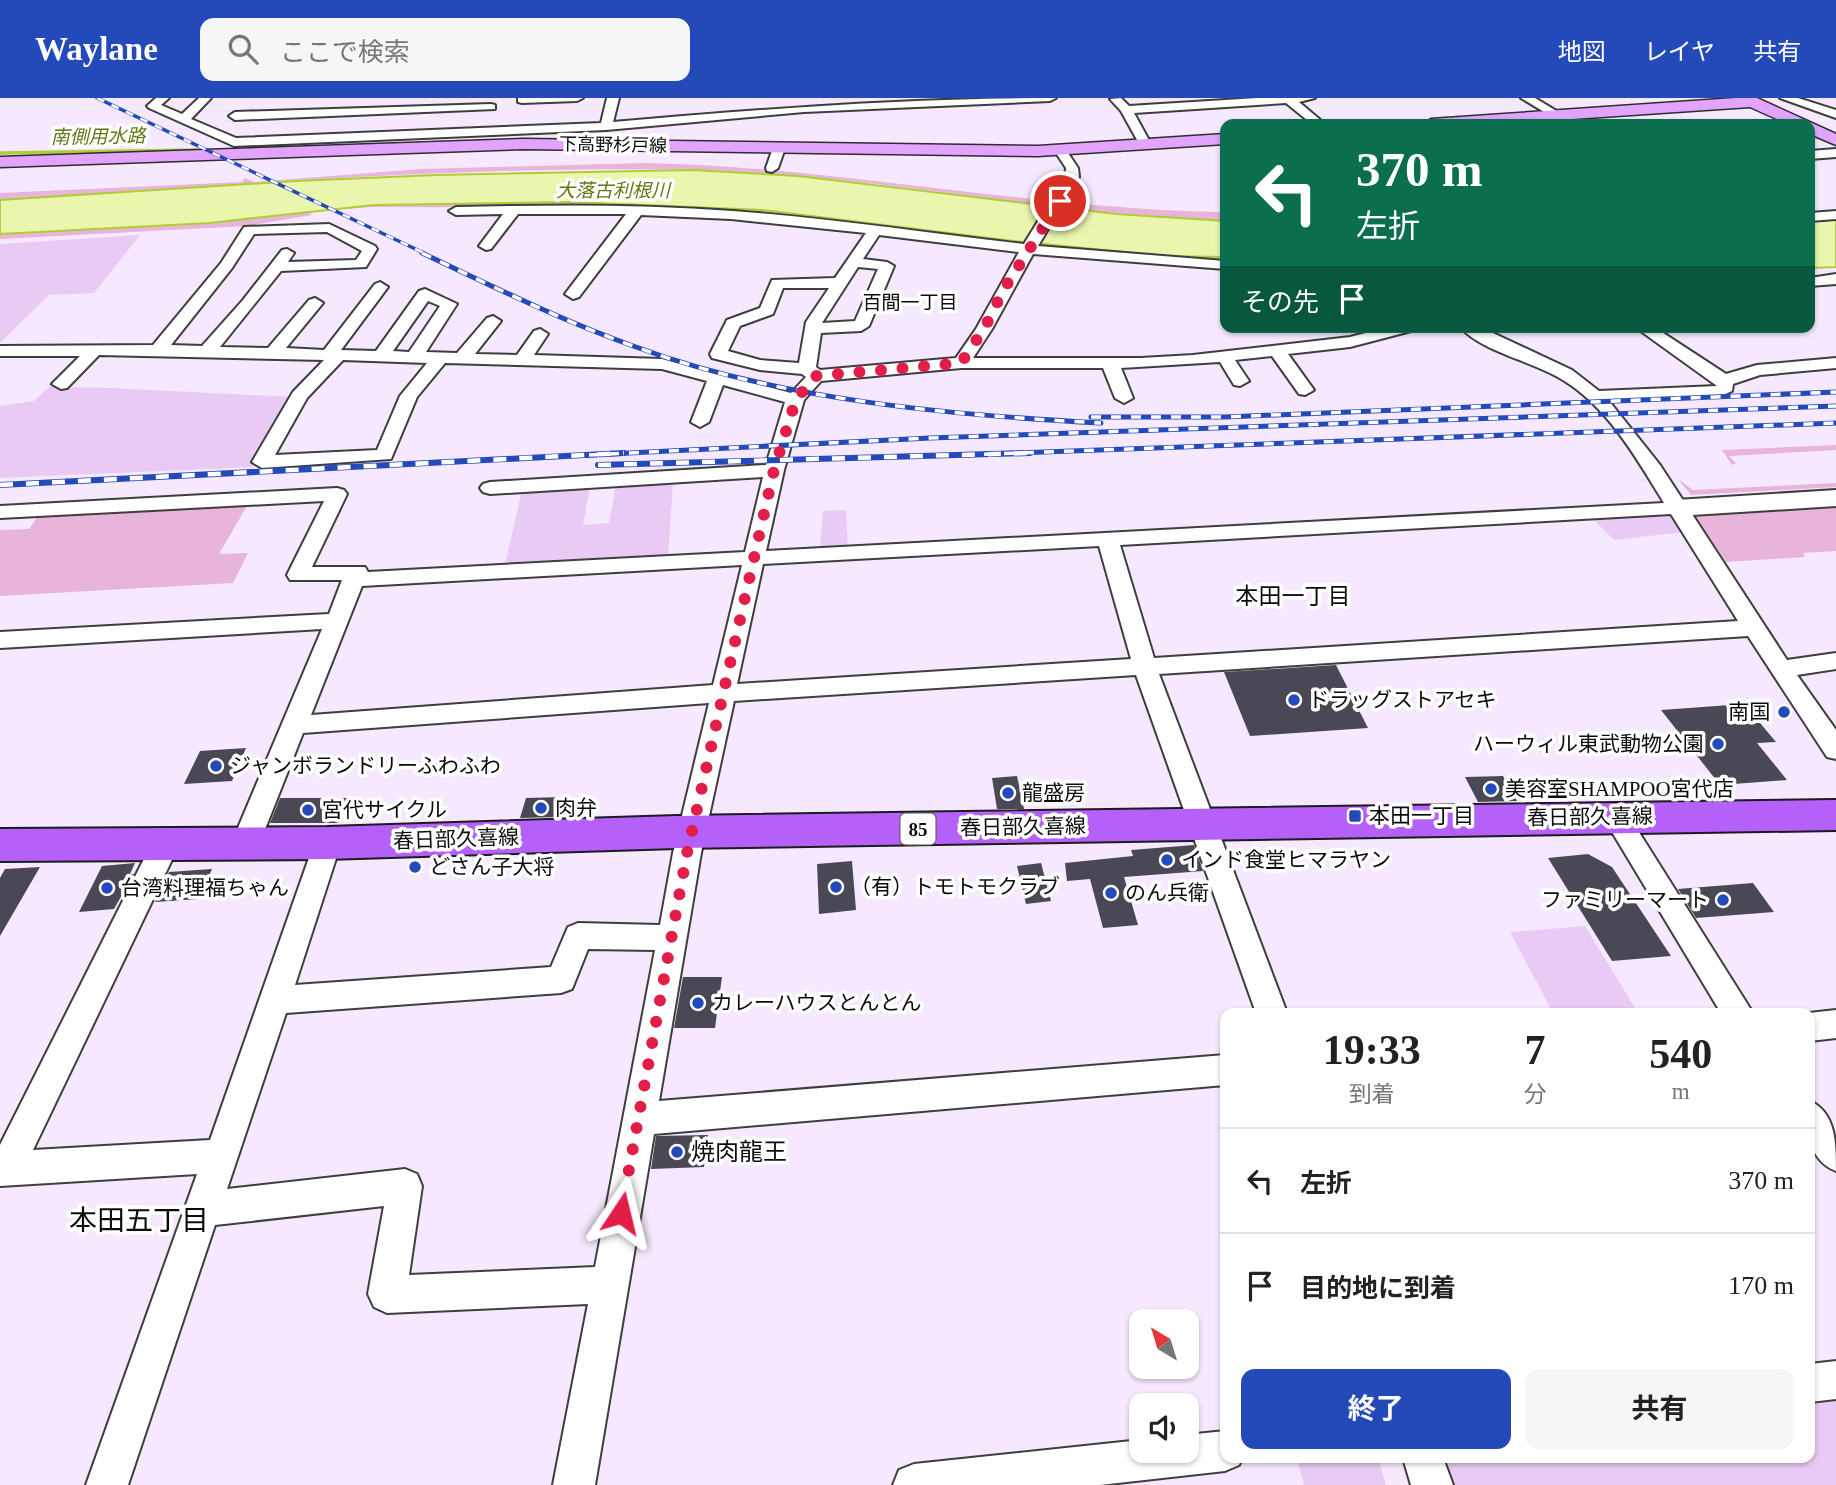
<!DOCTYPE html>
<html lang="ja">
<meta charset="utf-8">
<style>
:root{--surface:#fff;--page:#f6f6f6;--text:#222;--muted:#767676;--line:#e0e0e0;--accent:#244aba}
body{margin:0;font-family:"Times New Roman","Noto Sans JP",serif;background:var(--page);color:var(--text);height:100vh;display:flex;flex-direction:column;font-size:26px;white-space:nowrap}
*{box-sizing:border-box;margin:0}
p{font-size:23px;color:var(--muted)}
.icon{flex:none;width:38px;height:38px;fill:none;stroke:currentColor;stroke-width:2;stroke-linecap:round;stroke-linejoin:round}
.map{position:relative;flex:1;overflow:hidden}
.side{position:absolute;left:1220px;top:910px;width:595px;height:455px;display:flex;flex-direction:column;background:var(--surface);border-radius:14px;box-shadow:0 2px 5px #0004}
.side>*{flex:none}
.hud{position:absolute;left:1220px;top:21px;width:595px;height:214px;border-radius:14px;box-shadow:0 2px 5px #0004;background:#0b6e4f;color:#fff;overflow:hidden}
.needle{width:46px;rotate:322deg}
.fabs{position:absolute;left:1129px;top:1211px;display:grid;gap:14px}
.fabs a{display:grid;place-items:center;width:70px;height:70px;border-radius:14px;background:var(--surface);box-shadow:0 2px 5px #0004;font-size:35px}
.pin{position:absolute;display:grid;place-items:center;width:60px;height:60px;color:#fff;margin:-30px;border:4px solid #fff;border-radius:50%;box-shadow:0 2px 7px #0007}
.me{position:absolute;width:77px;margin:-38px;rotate:10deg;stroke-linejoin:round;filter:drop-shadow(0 0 5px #0008)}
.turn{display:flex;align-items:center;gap:24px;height:147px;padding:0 21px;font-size:32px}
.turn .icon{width:91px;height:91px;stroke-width:2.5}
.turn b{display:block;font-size:49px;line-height:60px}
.then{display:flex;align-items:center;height:66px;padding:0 21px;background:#0003;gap:14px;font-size:26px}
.eta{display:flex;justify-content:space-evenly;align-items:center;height:119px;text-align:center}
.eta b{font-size:42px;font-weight:700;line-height:49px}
.action{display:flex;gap:14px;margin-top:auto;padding:14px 21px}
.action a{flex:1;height:80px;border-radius:14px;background:var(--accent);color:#fff;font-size:28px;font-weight:700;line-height:80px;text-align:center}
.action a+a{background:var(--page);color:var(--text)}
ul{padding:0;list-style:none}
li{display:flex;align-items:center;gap:21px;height:105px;padding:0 21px;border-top:2px solid var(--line)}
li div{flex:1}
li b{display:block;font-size:26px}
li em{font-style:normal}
header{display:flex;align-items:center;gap:42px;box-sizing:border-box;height:98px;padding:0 35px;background:var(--accent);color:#fff}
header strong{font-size:33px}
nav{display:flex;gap:38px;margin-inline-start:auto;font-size:24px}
.search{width:490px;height:63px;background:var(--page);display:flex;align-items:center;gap:18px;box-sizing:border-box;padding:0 24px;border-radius:14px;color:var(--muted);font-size:26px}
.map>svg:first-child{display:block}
</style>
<header>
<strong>Waylane</strong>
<div class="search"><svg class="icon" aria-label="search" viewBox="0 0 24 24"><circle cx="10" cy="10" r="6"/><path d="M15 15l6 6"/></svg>ここで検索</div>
<nav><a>地図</a><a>レイヤ</a><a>共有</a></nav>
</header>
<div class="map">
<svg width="1836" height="1387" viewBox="0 0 1836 1387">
<rect width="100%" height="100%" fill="#f6e9ff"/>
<!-- farmland -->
<path fill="#e8caf4" d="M140 137 94 195 49 197 0 245V146Z
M49 289 111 290 293 299 253 369 0 380V308L34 303Z
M673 384 668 460 504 471 522 392 590 388 583 427 609 425 616 387Z
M846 412 848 451H820L823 413Z
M1666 415 1676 419 1684 434 1614 442 1592 420Z
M1585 828 1638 915H1553L1510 834Z
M1836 1298V1387H1449L1440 1361 1810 1360V1302Z
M1297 1360H1378L1386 1387H1304Z"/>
<!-- green -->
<path fill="#e8b4da" d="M645 65C840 69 1031 111 1225 114V123C1046 116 870 76 691 72 460 67 230 88 0 102V95L242 84 245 80 254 84 421 71Z
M572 104 763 112 1165 158 1225 159V164L1181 163 641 110 371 109 308 114 312 117 247 128 0 141V136L209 125 374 107Z
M1836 347V352L1729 358 1736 365 1732 367 1722 352Z
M1678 381 1693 392 1836 385V389L1691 397Z
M1836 407V453L1803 455 1805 459 1726 464 1696 419 1700 415Z
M247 408 219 456 248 455 233 485 0 498V432L29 431 38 418Z"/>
<!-- water -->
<path fill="#eaf6ae" stroke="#afcd35" stroke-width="2" d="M693 72 798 78 1116 116 1225 123V159L1165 158 1023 144 763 112 572 104 374 107 209 125 0 136V102L296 83 437 77Z
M1836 120V169L1810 170V122Z"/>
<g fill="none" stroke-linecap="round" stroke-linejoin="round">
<!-- stream -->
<path stroke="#afcd35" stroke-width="3.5" d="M0 55 197 52"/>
</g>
<!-- building -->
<path fill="#4a4854" d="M1336 567 1368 630 1250 638 1224 574Z
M1744 606 1776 644 1757 645 1787 682 1720 687 1661 612Z
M246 650 232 683 184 686 200 653Z
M1017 678 1024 711H997L992 680Z
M1503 678 1517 703 1478 704 1465 679Z
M563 699 558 719 520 720 526 700Z
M280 700H351L339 725H270Z
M1194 747 1203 773 1124 779 1138 827 1103 830 1090 781 1067 783 1065 765 1133 758 1131 752Z
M1588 756 1612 769 1671 858 1612 863 1548 760Z
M852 763 856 812 819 816 817 766Z
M135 765 130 776H134L114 811 79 814 102 768Z
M1041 765 1051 803 1026 806 1017 768Z
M40 769 0 838V780L5 771Z
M212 771 199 801 155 804 169 774Z
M1753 785 1774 814 1696 820 1678 791Z
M683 879H722L715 930H674Z
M708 1037 704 1069 651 1071 656 1038Z"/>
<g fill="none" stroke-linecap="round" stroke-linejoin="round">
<!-- minor casing -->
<g stroke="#3e3e3e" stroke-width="4">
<path id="minor" d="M156 0H169L161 7 182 16 199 0H211L191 21 236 40 601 25 607 0H619L613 24C761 11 907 0 1056 0L1050 3 804 14 606 32 234 48 149 10 147 8Z
M518 0H583L577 3 522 5 518 4Z
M1121 0 1129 8 1257 0H1315L1299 4 1325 26H1312L1286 5 1134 15 1151 46 1145 50 1141 49 1121 13 1110 1Z
M1521 0H1535L1578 26H1564Z
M1780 0H1798L1836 12V20Z
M491 6 495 7V11L235 22 229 18 235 14Z
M779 46 785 50 778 70 772 74 767 73 766 70 773 50Z
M1060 48 1064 49 1078 70 1079 79 1038 148 1225 163V171L1033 156 992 231 973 260H1141L1193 257 1350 239 1389 229H1417L1415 232 1350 249 1288 256 1314 292 1305 297 1299 296 1272 258 1235 262 1249 283 1240 288 1234 287 1220 264 1121 270 1133 300 1124 305 1115 300 1103 270H961L821 283 804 302 784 372 766 453 1664 405C1636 359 1605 304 1556 278 1529 263 1480 252 1460 229H1480L1572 272 1599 293 1717 288 1635 229H1654L1726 276 1757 267 1836 260V270L1760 277 1733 286 1732 293 1721 298 1609 303 1660 367 1787 562 1836 555V571L1797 577 1836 632V661L1827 659 1748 538 1159 576 1287 915H1256L1136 577 734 603 701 755 659 1003 1225 957V987L654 1036 595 1387H553L588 1206 387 1215 374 1209 368 1196 384 1108 215 1127 128 1387H86L197 1076 0 1088V1047L156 737 166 734 176 737 180 745 33 1052 210 1042 317 737 327 734 337 737 341 745 295 887 551 869 568 829 578 825 660 827 673 755 709 605 303 635 260 744 256 752 246 755 236 752 232 744 322 531 0 550V534L329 516 342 482H290L287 477 324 403 0 420V408L337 390 344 392 347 396 312 469H365L368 474 745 454 763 379 490 396 483 394 480 390 483 386 490 384 766 367 785 304 723 287 709 324 700 329 691 324 707 283 662 271 445 265 417 299 391 361 262 370 252 364 293 294 324 262 99 257 67 290 61 291 52 286 80 258H0V248L153 247 221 165 244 129 329 126 375 148 377 151 366 169 281 173 220 249 268 250 309 202 315 200 323 205 286 250 324 252 375 186 380 184 388 189 341 252 376 253 419 193 425 191 457 206 426 254 457 255 487 220 493 218 501 223 475 256 517 257 534 233 540 231 548 236 534 257 662 261 791 295 806 279 802 276 760 272 712 260 710 256 727 222 760 210 772 182 835 180 866 135 731 121 641 117 579 199 573 201 565 196 626 116H518L491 151 486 152 479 148 503 116 456 117 449 113 456 109C548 107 641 106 733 113 830 120 927 135 1024 146L1065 79 1066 70 1054 52ZM327 134 362 153 356 162 288 164 294 155 287 151 282 152 243 202 202 248 171 247 232 170 254 136ZM879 137 1019 154 976 231 956 260 820 272 816 269 821 235 861 233 869 228 894 168 887 164 863 161ZM858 169 878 171 855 223 822 225ZM783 190H829L806 224 799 265 760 262 728 253 740 228 773 216ZM428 203 440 208 409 254 393 253ZM343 262 427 265 400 298 377 352 275 357 307 300ZM1671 416 1738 523 1154 560 1120 447ZM1099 448 1131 561 737 586 763 466ZM742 467 713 587 311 617 362 488ZM588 851 655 852 595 1169 409 1177 422 1088 417 1076 405 1071 227 1091 286 915 561 895 572 891Z
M1836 51V59L1810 61V53Z
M1836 113V121L1810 123V115Z
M1836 176V186L1810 188V180Z
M1616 709 1625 712 1753 915H1721L1603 719 1607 712Z
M1836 912V940L1810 943 1809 915Z
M1810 1003C1836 1015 1836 1045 1836 1073 1806 1061 1808 1030 1810 1003Z
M1836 1263V1301L1810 1304V1266Z
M1225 1333V1360H1242L1239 1367 1225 1373 1100 1387H893L899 1372 914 1366 1141 1342V1353H1186V1337Z
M1403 1360H1443L1453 1387H1411Z"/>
</g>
<!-- tertiary casing -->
<g stroke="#3e3e3e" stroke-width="4">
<path id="tertiary" d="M1836 392V408L1676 418 1667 415 1663 410 1667 405 1676 402Z"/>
</g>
<!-- secondary casing -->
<g stroke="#2d2d2d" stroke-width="3">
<path id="secondary" d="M1736 0H1757L1836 36V47L1810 36V26H1788L1750 9 1500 26H1423L1431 21Z
M1225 36V46L1038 58 524 51 0 69V59L524 41 1038 48Z"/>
</g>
<!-- primary casing -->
<g stroke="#1c1c1c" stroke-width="4">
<path id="primary" d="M1836 702V732L677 750 327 761 0 763V731L327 729 677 718Z"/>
</g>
<!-- minor -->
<use href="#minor" fill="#fff" fill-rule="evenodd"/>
<!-- tertiary -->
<use href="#tertiary" fill="#fff" fill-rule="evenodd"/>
<!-- secondary -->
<use href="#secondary" fill="#e3a4ff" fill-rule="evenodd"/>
<!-- primary -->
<use href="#primary" fill="#b460f9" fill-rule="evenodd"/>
<!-- rail-far2 casing -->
<g stroke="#244aba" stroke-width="3.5">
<path id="rail-far2" d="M97 0 426 156"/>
</g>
<!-- rail-far1 casing -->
<g stroke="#244aba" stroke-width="5">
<path id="rail-far1" d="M422 155C492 188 562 223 636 249 780 302 949 317 1101 325
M1091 319H1225L1836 294
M589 357 930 340 1836 308
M964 357 1836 325"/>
</g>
<!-- rail casing -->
<g stroke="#244aba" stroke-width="6">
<path id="rail" d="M598 367 1030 355
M0 387 624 355"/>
</g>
<!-- rail-far2 -->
<use href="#rail-far2" stroke="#fff" stroke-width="2.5" stroke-dasharray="8" stroke-linecap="butt"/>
<!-- rail-far1 -->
<use href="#rail-far1" stroke="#fff" stroke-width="3.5" stroke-dasharray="10" stroke-linecap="butt"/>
<!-- rail -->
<use href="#rail" stroke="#fff" stroke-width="4.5" stroke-dasharray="13" stroke-linecap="butt"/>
</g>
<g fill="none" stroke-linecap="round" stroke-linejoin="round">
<!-- route -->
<path stroke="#e11d48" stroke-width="12" stroke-dasharray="0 21.6" d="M621 1115 687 755 774 372 796 301 816 278 961 265 984 231 1004 191 1060 103"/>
</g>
<!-- markers -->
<g fill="#244aba" stroke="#fff" stroke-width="2.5">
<circle cx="1294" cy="602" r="7"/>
<circle cx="1784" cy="614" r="7"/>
<circle cx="1718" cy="646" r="7"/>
<circle cx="216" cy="668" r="7"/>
<circle cx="1491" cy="691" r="7"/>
<circle cx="1008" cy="695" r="7"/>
<circle cx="541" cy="710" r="7"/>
<circle cx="308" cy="712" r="7"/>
<rect x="1348" y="711" width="14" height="14" rx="3.5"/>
<circle cx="1167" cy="762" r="7"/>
<circle cx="415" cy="769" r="7"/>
<circle cx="836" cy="789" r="7"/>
<circle cx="107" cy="790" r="7"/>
<circle cx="1111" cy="795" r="7"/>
<circle cx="1723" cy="802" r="7"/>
<circle cx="698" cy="905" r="7"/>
<circle cx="677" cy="1054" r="7"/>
</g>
<g text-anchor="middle" stroke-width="7" stroke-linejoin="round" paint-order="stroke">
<!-- far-street labels -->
<g font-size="18" fill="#0b0b0b" stroke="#fff">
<text transform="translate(613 47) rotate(1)" y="6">下高野杉戸線</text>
</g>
<!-- far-water labels -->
<g font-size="19" font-style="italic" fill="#627914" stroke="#fff">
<text transform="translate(98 38) rotate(-1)" y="7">南側用水路</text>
<text x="613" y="99">大落古利根川</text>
</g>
<!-- far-neighbourhood labels -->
<g font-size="19" fill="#0b0b0b" stroke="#fff">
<text x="910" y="211">百間一丁目</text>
</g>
<!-- shield labels -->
<rect fill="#fff" stroke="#545454" stroke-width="2" x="900.5" y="715.5" width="35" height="31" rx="5"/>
<g font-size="19" font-weight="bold" fill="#0b0b0b">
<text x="918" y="738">85</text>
</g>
<!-- poi labels -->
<g font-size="21" fill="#0b0b0b" stroke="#fff" text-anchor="start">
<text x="1308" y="609">ドラッグストアセキ</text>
<text x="1770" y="621" text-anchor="end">南国</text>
<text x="1704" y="653" text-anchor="end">ハーウィル東武動物公園</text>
<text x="230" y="675">ジャンボランドリーふわふわ</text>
<text x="1505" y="698">美容室SHAMPOO宮代店</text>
<text x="1022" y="702">龍盛房</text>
<text x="555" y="717">肉弁</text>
<text x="322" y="719">宮代サイクル</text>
<text x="1369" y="725">本田一丁目</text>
<text x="1181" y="769">インド食堂ヒマラヤン</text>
<text x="429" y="776">どさん子大将</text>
<text x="850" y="796">（有）トモトモクラブ</text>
<text x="121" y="797">台湾料理福ちゃん</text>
<text x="1125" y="802">のん兵衛</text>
<text x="1709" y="809" text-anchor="end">ファミリーマート</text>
<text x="712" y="912">カレーハウスとんとん</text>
</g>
<!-- street labels -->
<g font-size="21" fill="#0b0b0b" stroke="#fff">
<text transform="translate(1590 719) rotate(-1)" y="7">春日部久喜線</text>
<text transform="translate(1023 729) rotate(-1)" y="7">春日部久喜線</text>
<text transform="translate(456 741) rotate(-2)" y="7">春日部久喜線</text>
</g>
<!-- neighbourhood labels -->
<g font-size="23" fill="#0b0b0b" stroke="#fff">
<text x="1293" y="506">本田一丁目</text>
</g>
<!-- near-poi labels -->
<g font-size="24" fill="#0b0b0b" stroke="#fff" text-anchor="start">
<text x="691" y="1062">焼肉龍王</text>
</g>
<!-- near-neighbourhood labels -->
<g font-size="28" fill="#0b0b0b" stroke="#fff">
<text x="139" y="1132">本田五丁目</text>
</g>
</g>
</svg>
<div class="fabs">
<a><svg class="needle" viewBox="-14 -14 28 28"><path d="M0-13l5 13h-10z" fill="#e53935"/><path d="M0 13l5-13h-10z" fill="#767676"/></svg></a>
<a><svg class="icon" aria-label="sound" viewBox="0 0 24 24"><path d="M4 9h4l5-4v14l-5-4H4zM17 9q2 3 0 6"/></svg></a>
</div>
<div class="pin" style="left:1060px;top:103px;background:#d93025"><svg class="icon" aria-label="arrive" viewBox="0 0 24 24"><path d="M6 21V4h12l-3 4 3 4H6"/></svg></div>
<svg class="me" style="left:621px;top:1115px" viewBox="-20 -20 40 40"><path d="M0-17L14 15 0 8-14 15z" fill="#e11d48" stroke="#fff" stroke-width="4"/></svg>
<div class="hud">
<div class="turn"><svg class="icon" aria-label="left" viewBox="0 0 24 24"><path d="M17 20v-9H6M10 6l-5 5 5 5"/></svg><div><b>370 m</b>左折</div></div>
<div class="then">その先<svg class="icon" aria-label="arrive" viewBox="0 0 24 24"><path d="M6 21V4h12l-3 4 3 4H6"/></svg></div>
</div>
<section class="side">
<div class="eta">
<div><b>19:33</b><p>到着</p></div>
<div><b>7</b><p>分</p></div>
<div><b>540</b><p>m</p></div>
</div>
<ul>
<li><svg class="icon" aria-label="left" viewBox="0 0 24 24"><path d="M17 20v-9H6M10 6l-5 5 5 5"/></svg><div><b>左折</b></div><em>370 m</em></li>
<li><svg class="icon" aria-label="arrive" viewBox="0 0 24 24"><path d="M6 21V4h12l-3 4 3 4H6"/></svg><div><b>目的地に到着</b></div><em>170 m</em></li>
</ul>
<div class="action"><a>終了</a><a>共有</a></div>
</section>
</div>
